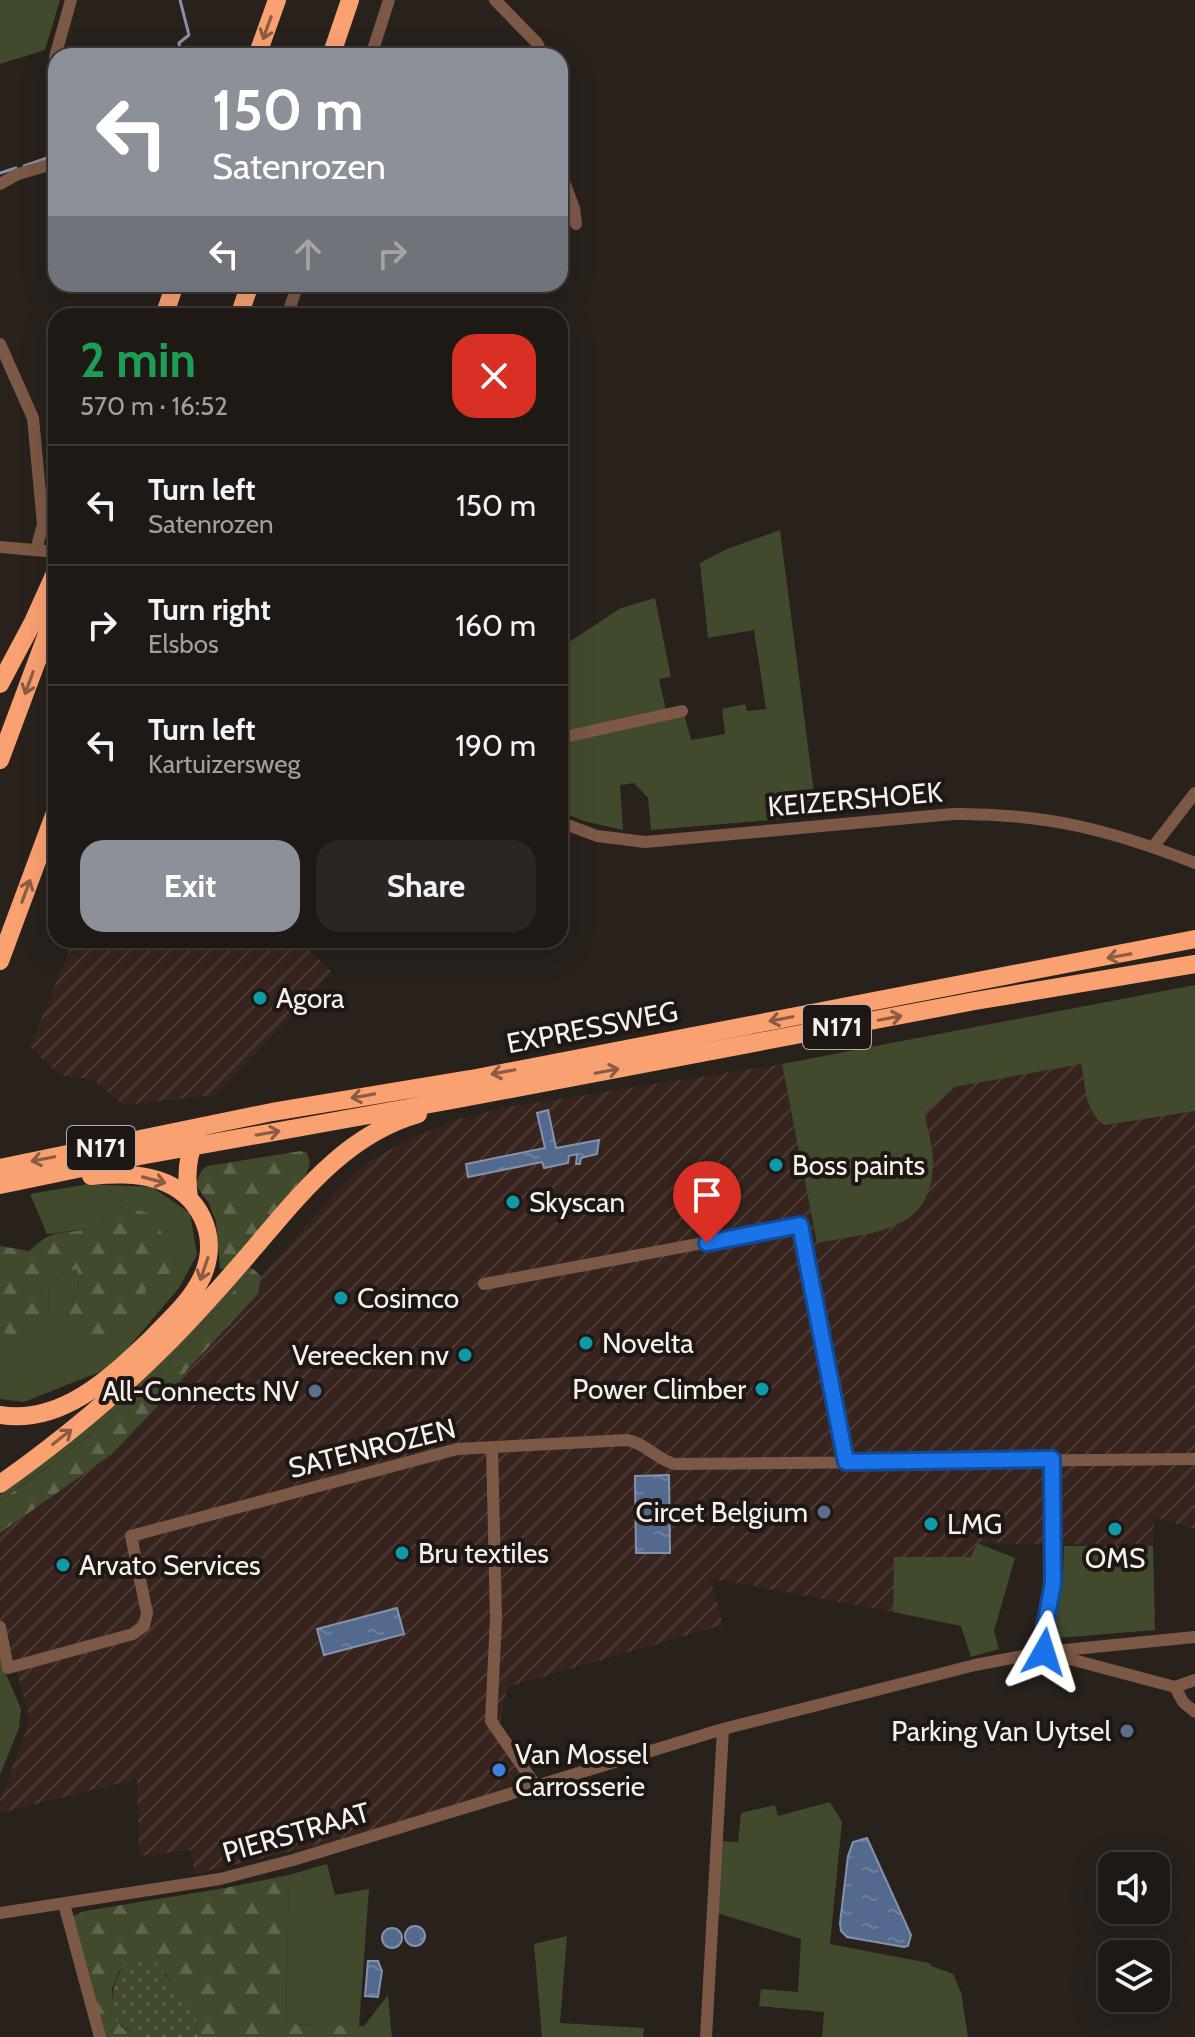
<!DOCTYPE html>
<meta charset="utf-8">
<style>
:root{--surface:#1e1915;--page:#2b2622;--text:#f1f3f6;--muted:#a1a0a0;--line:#3c3834;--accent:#8c9099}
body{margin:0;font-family:Cabin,sans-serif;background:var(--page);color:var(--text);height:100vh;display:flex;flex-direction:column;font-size:30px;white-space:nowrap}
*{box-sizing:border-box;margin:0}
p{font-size:26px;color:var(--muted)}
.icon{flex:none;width:44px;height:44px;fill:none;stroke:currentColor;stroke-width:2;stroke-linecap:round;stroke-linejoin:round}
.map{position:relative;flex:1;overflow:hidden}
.details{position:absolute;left:48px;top:308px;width:520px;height:640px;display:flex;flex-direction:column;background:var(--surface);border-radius:24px;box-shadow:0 8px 32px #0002,0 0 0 2px var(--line)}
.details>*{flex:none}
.banner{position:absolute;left:48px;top:48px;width:520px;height:244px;border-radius:24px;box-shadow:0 8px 32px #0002,0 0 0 2px var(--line);background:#8c9099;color:#fff;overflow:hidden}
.controls{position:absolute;left:1098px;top:1852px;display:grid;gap:16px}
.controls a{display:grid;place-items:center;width:72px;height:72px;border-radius:16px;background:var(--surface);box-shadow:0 8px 32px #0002,0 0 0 2px var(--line);font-size:40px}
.pin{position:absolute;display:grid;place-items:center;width:68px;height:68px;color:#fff;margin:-82px -34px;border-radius:50% 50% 50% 0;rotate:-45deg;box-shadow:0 0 8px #0007}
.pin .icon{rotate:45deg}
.me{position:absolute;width:88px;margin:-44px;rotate:6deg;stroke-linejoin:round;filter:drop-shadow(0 0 6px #0008)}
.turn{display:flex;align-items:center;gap:28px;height:168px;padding:0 32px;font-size:36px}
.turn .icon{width:104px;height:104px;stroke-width:2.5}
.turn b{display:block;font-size:56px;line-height:68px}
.lanes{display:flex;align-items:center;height:76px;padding:0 32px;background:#0003;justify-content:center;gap:40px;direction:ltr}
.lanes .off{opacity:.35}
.round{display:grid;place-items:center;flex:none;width:84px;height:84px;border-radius:24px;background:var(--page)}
.overview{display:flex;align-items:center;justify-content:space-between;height:136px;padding:0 32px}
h1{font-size:48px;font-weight:800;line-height:60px;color:#1e9e55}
.cta{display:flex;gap:16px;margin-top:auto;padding:16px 32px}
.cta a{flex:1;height:92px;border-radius:24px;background:var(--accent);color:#fff;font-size:32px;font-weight:800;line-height:92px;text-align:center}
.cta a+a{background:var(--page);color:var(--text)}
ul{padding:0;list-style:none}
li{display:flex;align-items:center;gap:24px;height:120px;padding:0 32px;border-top:2px solid var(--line)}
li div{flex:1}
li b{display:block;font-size:30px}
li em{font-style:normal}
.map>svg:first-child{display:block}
</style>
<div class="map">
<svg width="1195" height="2037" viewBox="0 0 1195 2037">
<defs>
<pattern id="industrial-furrows" width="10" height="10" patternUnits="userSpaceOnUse" patternTransform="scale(2)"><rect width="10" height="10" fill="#37241f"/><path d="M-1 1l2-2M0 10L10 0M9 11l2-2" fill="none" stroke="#4b3a35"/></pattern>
<pattern id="forest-firs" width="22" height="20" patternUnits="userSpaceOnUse" patternTransform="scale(2)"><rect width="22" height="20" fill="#424a2e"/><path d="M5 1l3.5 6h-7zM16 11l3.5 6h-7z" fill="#5e654d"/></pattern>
<pattern id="garden-dots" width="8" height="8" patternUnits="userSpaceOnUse" patternTransform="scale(2)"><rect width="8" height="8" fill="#424a2e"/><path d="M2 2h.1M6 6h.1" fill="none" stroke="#5e654d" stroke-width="1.8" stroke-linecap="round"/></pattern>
<pattern id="water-ripples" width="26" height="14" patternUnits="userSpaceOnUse" patternTransform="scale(2)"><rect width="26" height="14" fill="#53698d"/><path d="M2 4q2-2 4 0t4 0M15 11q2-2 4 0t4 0" fill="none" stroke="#6c7f9d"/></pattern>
</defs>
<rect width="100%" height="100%" fill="#28211c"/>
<!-- industrial -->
<path fill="url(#industrial-furrows)" d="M73 940H298L332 972 216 1095 123 1105 94 1080 60 1075 30 1047Z
M782 1064 817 1242 925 1200 933 1161 924 1112 954 1087 1081 1064 1090 1111 1105 1124 1195 1111V1529L1154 1517 1153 1546 977 1543 971 1557H894L893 1612 710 1578 723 1625 507 1687 499 1728 539 1783 318 1845 195 1874 191 1850 139 1856 137 1779 0 1813V1800L26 1731 28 1713 13 1658 0 1660V1533L112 1454 172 1391 187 1370 258 1294 261 1276 342 1185 366 1163 407 1140 456 1120 501 1108Z"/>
<!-- green -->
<path fill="#424a2e" d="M0 0H60L45 50 0 64Z
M780 530 817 816 651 830 648 798 634 783 620 785 623 830 583 821 560 811V740L684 713 691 740 725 734 722 709 745 704 747 711 766 709 754 630 708 638 700 563 727 549Z
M655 598 671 677 659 679 666 710 560 734V648L621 608Z
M1195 985V1111L1105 1125C1084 1113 1086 1085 1081 1064L954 1087 925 1113C927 1129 933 1146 933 1163 932 1234 872 1232 817 1243L782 1064Z
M89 1184 152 1187 190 1213 197 1255 179 1288 112 1367 24 1402 0 1399V1325L49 1316 48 1290 62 1273 77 1268 79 1287 65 1325 146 1280 170 1273 175 1262C150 1224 171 1211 114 1207L96 1225 88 1229 47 1234 30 1194Z
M249 1267 253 1269C210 1319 166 1368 117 1412 80 1444 40 1472 0 1501V1495L43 1463Z
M977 1543 1015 1558 994 1631 999 1649 971 1657 961 1626 893 1612 894 1557H971Z
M1064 1546H1153L1155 1630 1057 1638 1054 1636 1053 1629 1063 1583Z
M0 1660 21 1709 19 1728 0 1775Z
M830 1802 842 1822 830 1944 929 1963 931 1966 953 1974 961 1992 968 2037H822L824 2012 759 2006 761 1989 798 1992 801 1939 717 1913 721 1841 738 1842 741 1813 775 1805 778 1816Z
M327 1864 335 1895 369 1889 359 2026 286 2024 289 1875Z
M567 1936 560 2023 644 2028 643 2037H542L534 1944Z
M388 1995 392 2037H364V2026Z"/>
<!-- forest -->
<path fill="url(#forest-firs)" d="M301 1151 307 1153 310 1163 306 1175 225 1269H220L216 1221 208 1202 195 1184 202 1170 207 1166Z
M114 1207C172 1211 150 1224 175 1261L171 1273 146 1280 145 1300 99 1340H69L65 1325 79 1287 77 1269 62 1273 48 1290 49 1316 26 1349H15L0 1325V1246L29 1251C57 1225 58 1237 89 1228 100 1225 106 1213 114 1207Z
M253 1269 261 1276 258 1294 187 1370 172 1391 112 1454 0 1533V1501C40 1473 80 1444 117 1412 166 1368 210 1319 253 1269Z
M289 1875 286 2024 364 2026V2037H198L196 2018 165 1973 120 1970 112 1989V1998L121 2027 132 2031 136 2037H103L71 1917 85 1911 225 1888Z"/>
<!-- garden -->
<path fill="url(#garden-dots)" d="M141 1958 155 1962 179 1992 196 2018 198 2037H136L132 2031 118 2024C107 2002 113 1980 127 1961Z"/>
<!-- water -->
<path fill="url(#water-ripples)" stroke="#8492aa" stroke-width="2" d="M548 1110 556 1148 599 1140 597 1154 581 1158 580 1164H576L577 1154 569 1156 568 1163 544 1168 542 1162 468 1177 466 1164 545 1148 537 1113Z
M669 1475 670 1553H636L635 1476Z
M397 1608 404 1634 324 1655 317 1629Z
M867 1838 911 1935 908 1946 904 1947 847 1937 841 1931 840 1923 848 1856 853 1842Z
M405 1936a10 10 0 1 1 20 0a10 10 0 1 1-20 0Z
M382 1938a10 10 0 1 1 20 0a10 10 0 1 1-20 0Z
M368 1961H378L382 1971 378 1997 365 1996Z"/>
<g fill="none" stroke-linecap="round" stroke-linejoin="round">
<!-- stream -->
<path stroke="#8492aa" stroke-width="3" d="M180 0 189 35 179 43 181 56
M24 166 50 157
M0 173 16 168"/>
<!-- minor -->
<path stroke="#7c5846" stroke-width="12" d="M495 0 537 43 543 56
M371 56 389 0
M56 64 55 57 71 0
M560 171 574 208 576 224
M0 184 18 174 56 163
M287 316 298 284
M0 344 33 418 43 524 36 550
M0 547 56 552
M560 738 682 711
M560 822 597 836 645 842 953 814C1044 813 1111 830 1195 863
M1153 847 1195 793
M484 1284 800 1225 846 1462
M492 1447 496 1619 491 1721 536 1786
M0 1627 8 1668 133 1634 144 1626 147 1613 131 1536 457 1449 627 1440C646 1443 657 1460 675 1464L1195 1459
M1044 1652 1045 1625 1053 1584 1052 1459
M1051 1654 1175 1687 1195 1680
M1175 1687 1183 1702 1195 1712
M64 1904 100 2037
M0 1913 220 1879 293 1860 723 1729 975 1665 1044 1652 1195 1637
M706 2037 723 1729"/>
<!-- highway -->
<path stroke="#faa172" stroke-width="18" d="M257 56 277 0
M331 56 350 0
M164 316 175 284
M239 316 250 284
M0 684 33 622 56 571
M0 760 56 610
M0 961 56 810
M0 1168 272 1112 471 1079 1195 939
M0 1185 140 1156 458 1099 975 1001 1195 964
M189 1198C186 1177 186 1156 197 1137
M0 1415C62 1425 111 1377 152 1338 170 1319 191 1301 202 1277 221 1236 199 1193 158 1180 136 1173 113 1174 91 1176
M0 1484C58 1443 114 1397 164 1347 196 1315 226 1281 255 1247 301 1193 347 1134 418 1114"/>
</g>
<!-- one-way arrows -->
<defs><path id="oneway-shaft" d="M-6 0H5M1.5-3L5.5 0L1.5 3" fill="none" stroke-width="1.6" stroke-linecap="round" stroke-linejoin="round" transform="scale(2)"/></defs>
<g stroke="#8c5c42">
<use href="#oneway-shaft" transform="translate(267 28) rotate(110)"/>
<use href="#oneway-shaft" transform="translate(29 683) rotate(110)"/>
<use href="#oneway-shaft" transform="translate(26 891) rotate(-70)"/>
<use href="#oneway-shaft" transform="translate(1119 956) rotate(170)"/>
<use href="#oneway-shaft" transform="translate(890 1018) rotate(-11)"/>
<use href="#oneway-shaft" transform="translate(781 1019) rotate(169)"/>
<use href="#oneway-shaft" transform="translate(607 1071) rotate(-11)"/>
<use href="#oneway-shaft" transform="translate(503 1072) rotate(169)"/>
<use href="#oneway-shaft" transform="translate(363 1096) rotate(170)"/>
<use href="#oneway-shaft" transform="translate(268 1133) rotate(-10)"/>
<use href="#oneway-shaft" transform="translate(43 1159) rotate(169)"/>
<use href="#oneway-shaft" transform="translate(154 1180) rotate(15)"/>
<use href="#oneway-shaft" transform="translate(204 1269) rotate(109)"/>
<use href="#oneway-shaft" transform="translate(62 1437) rotate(-38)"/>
</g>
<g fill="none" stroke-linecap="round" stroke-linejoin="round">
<!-- route casing -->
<g stroke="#114b97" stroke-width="20">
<path id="route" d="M707 1243 800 1225 846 1462 1052 1459 1053 1584 1045 1625 1044 1652"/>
</g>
<!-- route -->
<use href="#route" stroke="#1a73e8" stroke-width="14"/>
</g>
<!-- markers -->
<g fill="#0f9aa8" stroke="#1e1713" stroke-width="3">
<circle cx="260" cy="998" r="8"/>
<circle cx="776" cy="1165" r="8"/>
<circle cx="513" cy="1202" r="8"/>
<circle cx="341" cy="1298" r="8"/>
<circle cx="586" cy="1343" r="8"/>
<circle cx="465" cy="1355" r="8"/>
<circle cx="762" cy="1389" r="8"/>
<circle cx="931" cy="1524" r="8"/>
<circle cx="1115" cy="1529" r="8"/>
<circle cx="402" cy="1553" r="8"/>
<circle cx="63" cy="1565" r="8"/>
</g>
<g fill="#5c6f8a" stroke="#1e1713" stroke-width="3">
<circle cx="315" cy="1391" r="8"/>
<circle cx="824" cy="1512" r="8"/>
<circle cx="1127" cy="1731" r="8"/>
</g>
<circle fill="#3f7fe0" stroke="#1e1713" stroke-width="3" cx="499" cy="1770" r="8"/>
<g text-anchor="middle" stroke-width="8" stroke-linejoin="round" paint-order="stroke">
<!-- shield labels -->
<g fill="#1e1713" stroke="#b5b0ac" stroke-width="2">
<rect x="803" y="1005" width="68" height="44" rx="6"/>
<rect x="67" y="1126" width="68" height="44" rx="6"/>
</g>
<g font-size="26" font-weight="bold" fill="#f6f1ed">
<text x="837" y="1036">N171</text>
<text x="101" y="1157">N171</text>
</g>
<!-- street labels -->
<g font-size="28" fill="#f6f1ed" stroke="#1e1713">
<text transform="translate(855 799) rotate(-5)" y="10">KEIZERSHOEK</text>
<text transform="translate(592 1027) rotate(-11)" y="10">EXPRESSWEG</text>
<text transform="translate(372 1448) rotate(-14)" y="10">SATENROZEN</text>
<text transform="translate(296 1832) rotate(-16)" y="10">PIERSTRAAT</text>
</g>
<!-- poi labels -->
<g font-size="28" fill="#f6f1ed" stroke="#1e1713" text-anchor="start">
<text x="276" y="1008">Agora</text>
<text x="792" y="1175">Boss paints</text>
<text x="529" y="1212">Skyscan</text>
<text x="357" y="1308">Cosimco</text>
<text x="602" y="1353">Novelta</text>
<text x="449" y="1365" text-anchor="end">Vereecken nv</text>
<text x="746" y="1399" text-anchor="end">Power Climber</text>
<text x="299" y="1401" text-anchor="end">All-Connects NV</text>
<text x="808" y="1522" text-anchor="end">Circet Belgium</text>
<text x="947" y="1534">LMG</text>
<text x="418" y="1563">Bru textiles</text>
<text x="1115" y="1568" text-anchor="middle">OMS</text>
<text x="79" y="1575">Arvato Services</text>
<text x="1111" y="1741" text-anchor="end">Parking Van Uytsel</text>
<text x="515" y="1764">Van Mossel<tspan x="515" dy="32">Carrosserie</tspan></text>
</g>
</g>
</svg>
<div class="controls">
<a><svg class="icon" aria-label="sound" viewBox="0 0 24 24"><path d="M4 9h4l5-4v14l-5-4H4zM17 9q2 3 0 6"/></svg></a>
<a><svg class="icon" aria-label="layers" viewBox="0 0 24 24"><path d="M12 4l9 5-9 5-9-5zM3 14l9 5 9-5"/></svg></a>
</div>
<div class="pin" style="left:707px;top:1243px;background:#d93025"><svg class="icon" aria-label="arrive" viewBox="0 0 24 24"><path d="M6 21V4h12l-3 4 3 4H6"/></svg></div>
<svg class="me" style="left:1044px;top:1652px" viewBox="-20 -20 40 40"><path d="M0-17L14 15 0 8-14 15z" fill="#1a73e8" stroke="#fff" stroke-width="4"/></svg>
<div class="banner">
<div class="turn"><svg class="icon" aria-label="left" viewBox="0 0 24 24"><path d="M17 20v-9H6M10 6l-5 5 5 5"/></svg><div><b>150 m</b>Satenrozen</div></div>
<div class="lanes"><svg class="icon" aria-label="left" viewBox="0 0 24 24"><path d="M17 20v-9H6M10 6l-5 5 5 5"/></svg><svg class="icon off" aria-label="ahead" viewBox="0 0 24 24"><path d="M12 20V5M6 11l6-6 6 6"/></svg><svg class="icon off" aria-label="right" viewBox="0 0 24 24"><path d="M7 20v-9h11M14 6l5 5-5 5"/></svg></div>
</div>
<section class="details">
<div class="overview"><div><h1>2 min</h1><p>570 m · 16:52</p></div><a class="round" style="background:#d93025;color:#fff"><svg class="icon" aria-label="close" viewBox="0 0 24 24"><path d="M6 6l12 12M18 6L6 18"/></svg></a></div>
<ul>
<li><svg class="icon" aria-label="left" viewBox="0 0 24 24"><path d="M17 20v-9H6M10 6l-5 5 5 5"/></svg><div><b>Turn left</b><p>Satenrozen</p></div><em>150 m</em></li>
<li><svg class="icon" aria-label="right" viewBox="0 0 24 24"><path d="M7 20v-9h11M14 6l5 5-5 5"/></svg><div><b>Turn right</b><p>Elsbos</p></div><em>160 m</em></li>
<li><svg class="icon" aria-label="left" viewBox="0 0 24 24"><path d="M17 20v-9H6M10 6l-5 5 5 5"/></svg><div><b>Turn left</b><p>Kartuizersweg</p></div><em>190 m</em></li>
</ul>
<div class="cta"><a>Exit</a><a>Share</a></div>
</section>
</div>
